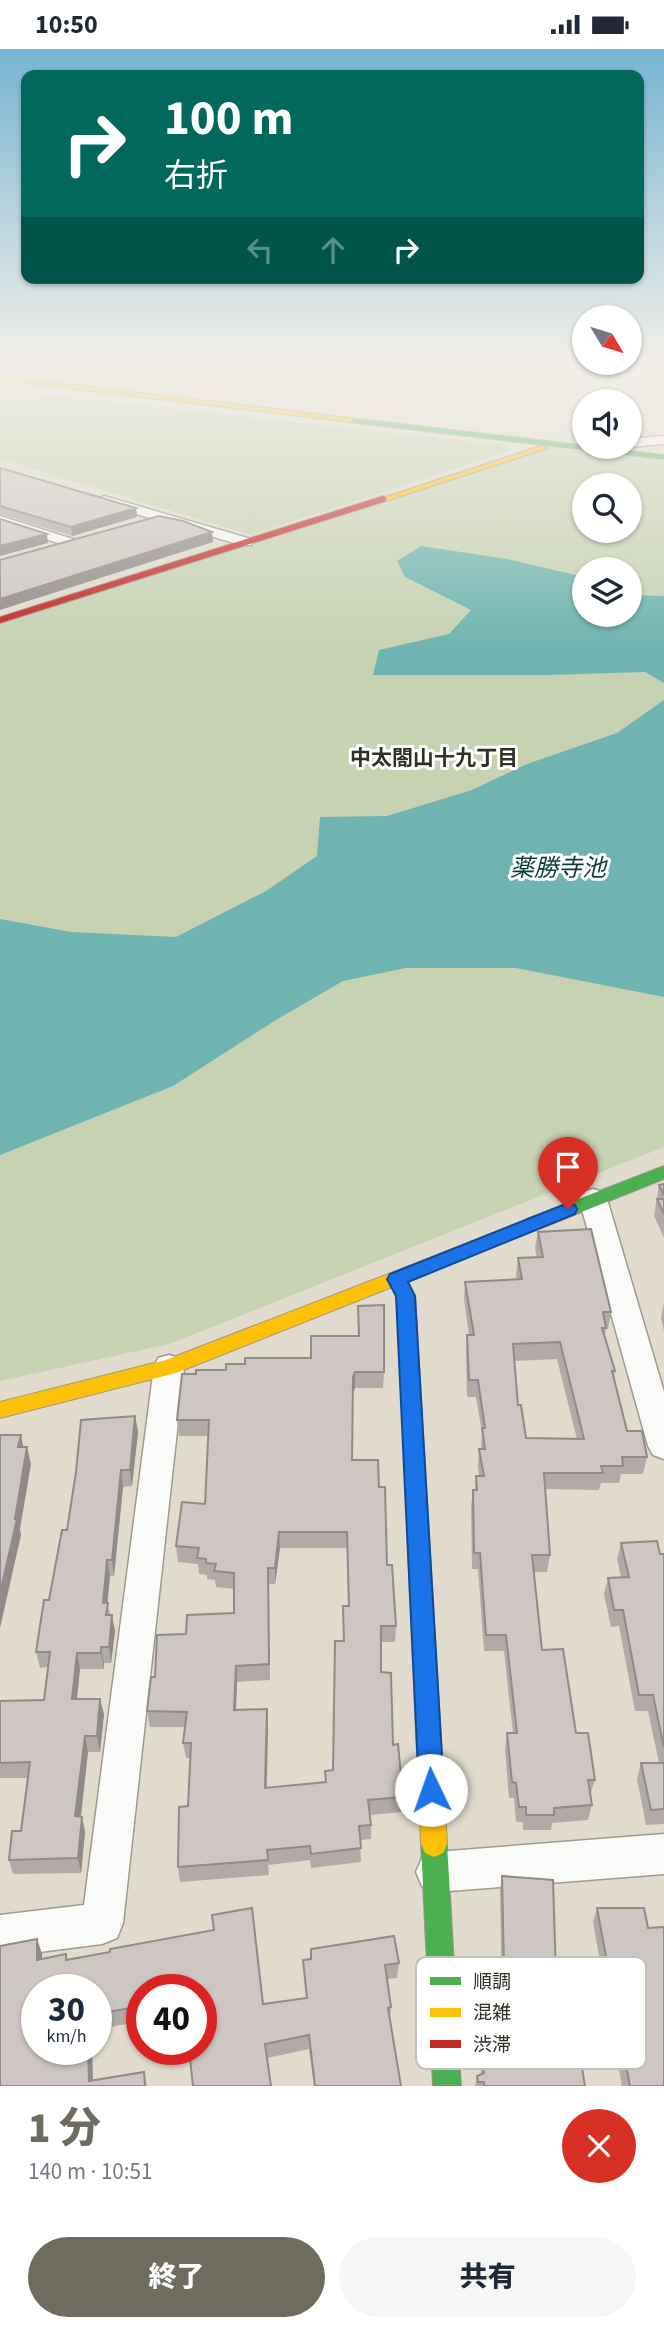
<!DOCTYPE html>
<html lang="ja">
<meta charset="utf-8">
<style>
:root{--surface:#fff;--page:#f6f6f7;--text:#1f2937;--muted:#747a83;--accent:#6e6b5f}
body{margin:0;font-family:"Source Sans 3","Noto Sans JP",sans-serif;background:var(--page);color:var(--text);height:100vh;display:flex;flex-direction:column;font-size:26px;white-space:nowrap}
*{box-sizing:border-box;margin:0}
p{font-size:23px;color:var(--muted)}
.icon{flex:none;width:38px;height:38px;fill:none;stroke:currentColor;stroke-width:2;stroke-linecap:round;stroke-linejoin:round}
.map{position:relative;height:2037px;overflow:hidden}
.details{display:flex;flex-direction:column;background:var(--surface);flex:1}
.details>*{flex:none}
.hud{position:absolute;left:21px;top:21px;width:623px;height:214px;border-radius:14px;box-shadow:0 2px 5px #0004;background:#00695c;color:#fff;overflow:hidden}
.needle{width:46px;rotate:128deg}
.tools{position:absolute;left:572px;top:256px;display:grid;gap:14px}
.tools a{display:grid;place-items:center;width:70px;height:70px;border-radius:50%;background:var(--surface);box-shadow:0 2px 5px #0004;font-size:35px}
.speed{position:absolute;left:21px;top:1925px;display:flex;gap:14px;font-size:35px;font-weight:700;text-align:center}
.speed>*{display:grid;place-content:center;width:91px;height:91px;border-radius:50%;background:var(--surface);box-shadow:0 2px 5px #0004;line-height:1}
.speed small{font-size:18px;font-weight:400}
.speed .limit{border:10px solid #d22;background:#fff;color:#111}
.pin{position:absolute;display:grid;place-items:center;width:60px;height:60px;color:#fff;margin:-72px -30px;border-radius:50% 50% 50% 0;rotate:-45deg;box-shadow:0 0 7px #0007}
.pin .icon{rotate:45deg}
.me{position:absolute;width:77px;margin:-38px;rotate:357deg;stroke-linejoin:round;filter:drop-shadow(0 0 5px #0008)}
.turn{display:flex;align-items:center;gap:24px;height:147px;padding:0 28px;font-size:32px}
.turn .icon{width:91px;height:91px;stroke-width:2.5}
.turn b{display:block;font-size:49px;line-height:60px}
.lanes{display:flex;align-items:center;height:66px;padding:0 28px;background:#0003;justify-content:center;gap:35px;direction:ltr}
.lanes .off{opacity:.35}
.round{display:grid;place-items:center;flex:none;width:74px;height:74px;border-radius:37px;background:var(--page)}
.head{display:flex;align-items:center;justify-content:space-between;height:119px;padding:0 28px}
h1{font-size:42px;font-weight:800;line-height:52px;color:var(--accent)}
.cta{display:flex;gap:14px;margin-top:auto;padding:14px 28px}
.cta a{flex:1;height:80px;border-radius:42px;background:var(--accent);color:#fff;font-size:28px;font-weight:800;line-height:80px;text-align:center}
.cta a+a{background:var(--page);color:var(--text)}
.status{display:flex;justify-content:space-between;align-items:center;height:49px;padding:0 35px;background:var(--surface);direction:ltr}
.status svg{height:19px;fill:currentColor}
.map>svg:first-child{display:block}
</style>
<div class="status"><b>10:50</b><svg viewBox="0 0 49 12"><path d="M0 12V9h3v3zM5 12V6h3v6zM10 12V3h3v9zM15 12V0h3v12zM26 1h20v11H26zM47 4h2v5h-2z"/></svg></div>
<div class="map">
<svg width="664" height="2037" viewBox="0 0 664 2037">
<rect width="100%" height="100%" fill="#e0dbcd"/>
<!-- green -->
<path fill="#c7d2b3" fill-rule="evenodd" d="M12 342 504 396 509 402 251 486 0 410V346Z
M556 395 664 408V1098L169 1295 0 1332V570ZM584 436H630V481H584ZM584 520H630V565H584Z"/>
<!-- water -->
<path fill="#6fb4b0" d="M421 497 507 510 584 528V565H630V546L664 547V634L645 623 548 626H373L379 601 449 585 471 561 405 528 397 512Z
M664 651V948L516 919H406L343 932 276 971 173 1037 0 1106V870L71 883 176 888 266 842 317 807 320 768 387 767 472 741 527 715 617 684Z"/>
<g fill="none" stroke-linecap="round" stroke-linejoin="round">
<!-- street casing -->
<g stroke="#9d9a8f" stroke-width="3">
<path id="street" d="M664 387V395L630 398 628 397 630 390Z
M104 447 251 490 253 493 251 496H241L99 454 97 451Z
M0 467 76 491 78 494 71 498 0 476Z
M593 1140 603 1143 607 1150 664 1343V1410L653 1406 648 1397 579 1150 583 1143Z
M169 1306 180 1309 184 1318 123 1874 117 1889 102 1895 0 1908V1866L84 1856 154 1318 158 1309Z
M664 1785V1825L436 1843 422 1837 416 1823 422 1809 436 1803Z"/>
</g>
<!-- fast casing -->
<g stroke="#9d9a8f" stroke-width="2">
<path id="fast" d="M350 369 664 406V410L347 373Z
M664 1117V1130L539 1180H527L524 1175 527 1170Z
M434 1782 443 1786 447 1795 461 2037H433L421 1795 425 1786Z"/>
</g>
<!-- slow casing -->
<g stroke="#9d9a8f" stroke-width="2">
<path id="slow" d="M0 327 350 369 354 371 350 373 0 331Z
M541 397 548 399 386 452 379 450Z
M533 1169 539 1170 542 1175 539 1180 407 1232 415 1247 447 1795 443 1804 434 1808 425 1804 421 1795 397 1247 392 1238 176 1324 0 1369V1353L166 1311Z"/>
</g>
<!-- jam casing -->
<g stroke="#9d9a8f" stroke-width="2">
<path id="jam" d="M383 447 386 448V452L0 574V568Z"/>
</g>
<!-- street -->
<use href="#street" fill="#fafaf8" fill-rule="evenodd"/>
<!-- fast -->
<use href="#fast" fill="#4caf50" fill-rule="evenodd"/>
<!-- slow -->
<use href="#slow" fill="#ffc107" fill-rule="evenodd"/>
<!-- jam -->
<use href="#jam" fill="#c62828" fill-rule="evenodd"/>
</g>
<!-- wall -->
<path fill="#b1aaa7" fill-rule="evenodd" d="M0 419 136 459 137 468 72 487 0 465Z
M664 1135V1189L654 1167 659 1136Z
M538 1183 611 1263 608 1280H606L605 1287 615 1322 614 1329 627 1382 647 1408 643 1425H621L619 1434H601L599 1441 545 1440 550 1506 547 1523H534L542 1601 595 1731 590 1746 592 1756 588 1771 552 1774 551 1781H523V1773H516L514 1749H509L505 1700 507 1684H513L504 1602H484L478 1520H472L471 1458 473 1441H475L476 1427H479L478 1417 479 1400H481L482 1384 476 1348H467L466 1303 467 1286H469L464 1250 465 1233 517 1230 516 1226 518 1209H537L535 1199ZM557 1310 577 1390 526 1389 518 1356 514 1312Z
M664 1254V1282L661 1269Z
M358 1257 384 1323 383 1339H355L353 1344 352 1411 379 1438 387 1516 396 1577 395 1593H381V1623L393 1696 403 1748 402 1763 370 1766 371 1776V1790L360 1791 361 1813 311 1819 310 1811 268 1816 269 1826 180 1833 178 1818 188 1757 190 1709H186L183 1694 185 1678H150L147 1662 155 1628 186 1585 234 1564V1540L216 1538 215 1531 207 1530V1526L199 1525 198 1515 178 1513 176 1497 205 1455 208 1387H179L177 1371 196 1325 226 1321 245 1315 311 1309 358 1287ZM280 1499H347L348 1557H343V1592L333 1721 325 1722V1733L267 1739 268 1676 267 1660 236 1661 237 1633 270 1631 269 1535H275Z
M135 1367 138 1383 132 1437 123 1438 114 1527H110L107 1554 115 1582 111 1614H104V1620H80L77 1650 104 1665 100 1703H88L81 1768H82L85 1783 81 1824 13 1825 9 1811 21 1782 28 1729H0V1652L44 1651 48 1618 40 1619 36 1603 67 1481Z
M621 1494 660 1505H664V1775L646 1776 637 1730 641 1714H659L648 1662H635L619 1577 611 1578 604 1545 608 1529 621 1528 617 1510Z
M502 1827 557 1958 585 2037H475L477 2027 481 2025 478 1977 480 1963 502 1962 500 1842Z
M252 1859 263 1955 306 1949 303 1911 311 1910V1900L394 1887 399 1914 397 1929 387 1930 391 1958 390 1969 401 2037H314L309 2000 267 2009 271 2037H193L190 2007 178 2009 176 2000H201V1941H142V1972L100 1980V1989L96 1990V1941H37V2000H92L93 2031 144 2023 147 2037H0V1897L37 1890 42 1905V1910L66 1905 68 1911 110 1903V1900L214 1881 212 1866Z
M597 1859 648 1879 664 2037H622L593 1873Z"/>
<!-- shaded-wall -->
<path fill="#908b88" d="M136 459 137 468 72 487 71 478Z
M212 483 213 493 0 561V550Z
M47 485 48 494 0 507V497Z
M355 1323V1339L353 1344V1328Z
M135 1367 138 1383 132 1437 130 1421Z
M21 1386 24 1402 18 1398Z
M27 1398 31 1415 20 1480 21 1486 0 1579V1544L15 1470Z
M121 1421 123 1438 114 1527 112 1511Z
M279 1483 280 1499 275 1535V1519Z
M107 1511 110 1527 106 1570 103 1554Z
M112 1566 115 1582 111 1614 109 1598Z
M101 1598 104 1614V1620L101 1604Z
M77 1604 80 1620 75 1666 72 1650Z
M236 1617 237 1633 235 1676 234 1661Z
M100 1650 104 1665 100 1703 97 1687Z
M267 1660 268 1676 266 1754 265 1739Z
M85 1687 88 1703 79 1782 75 1767Z
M82 1768 85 1783 81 1824 78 1809Z
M37 1890 42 1905V1925L37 1911Z
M96 1967 100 1980V1989L96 1975Z
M88 2000H92L93 2037 89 2032Z"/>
<!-- building -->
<path fill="#cec6c2" stroke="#908b88" stroke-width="2" fill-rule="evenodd" d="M0 419 136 459 71 478 0 457Z
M159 467 183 472 212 483 0 550V511Z
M0 470 47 485 0 497Z
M664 1135V1146L659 1136Z
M657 1150H664V1165Z
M591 1180 611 1263H603L606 1279H602L615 1322H612L627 1382H642L647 1408H622L623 1417H601L603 1424H544L550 1506H532L542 1601 563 1600 576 1684H588L595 1731H588L592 1756 554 1759V1766H526V1758H519L516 1734 512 1733 507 1684H517L506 1586H486L480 1504H474L473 1441H477L476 1427H484L479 1400H485L482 1379H485L478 1331H469L467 1286H474L465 1233 522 1230 518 1209 543 1208 538 1183ZM560 1293 584 1390 526 1389 521 1356H518L513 1295Z
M384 1256V1323H355L353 1328 352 1411H378L379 1438H385L387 1516H392L396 1577H381V1623L391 1624 393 1696 398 1695 403 1748 368 1751 371 1776 359 1777 361 1799 311 1805 310 1797 267 1801 268 1811 178 1818 179 1758 188 1757 191 1694H183L187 1663 147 1662 151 1628H155L157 1586 186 1585 187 1566 234 1564V1524L214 1522 216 1515 206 1514V1510L197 1509 199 1499 176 1497 182 1453 205 1455 209 1371H177L182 1325H196V1321H226V1315H245V1309H311V1287H359L358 1257ZM279 1483H347L349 1557H343L344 1592H335L333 1721 325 1722 326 1733 265 1739 267 1660 234 1661 236 1617 269 1615 268 1519H275Z
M135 1367 130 1421H121L112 1511H107L103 1554H108L106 1566H112L109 1598H101V1604H77L72 1650H100L97 1687H85L75 1767 82 1768 78 1809 9 1811 12 1782H21L30 1713 0 1714V1652L44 1651 50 1603H36L44 1551H49L62 1481H67L76 1423 81 1371Z
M0 1386H21L18 1398H27L15 1470H17L0 1544Z
M657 1492 660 1505H664V1699L653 1646H639L623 1561H614L608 1529 629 1528 621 1494Z
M641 1714H664V1760L651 1761Z
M502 1827 553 1831 557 1958 572 1957 585 2037H484V2033H478L477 2027 484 2024 480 1963 505 1962Z
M252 1859 263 1955 307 1949 303 1911 311 1910V1900L394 1887 399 1914 385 1916 391 1958 388 1959 401 2037H315L309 1986 265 1995 271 2037H193L189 2000H201V1941H142V1957L96 1965V1941H37V2000H88L89 2032 144 2023 145 2037H0V1897L37 1890V1911L66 1905V1911L110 1903V1900L214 1881 212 1866Z
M597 1859H644L648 1879 664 1878V2037H630Z"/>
<!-- sky -->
<linearGradient id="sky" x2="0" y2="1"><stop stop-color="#77b4d2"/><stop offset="0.52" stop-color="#f1efe8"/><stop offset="1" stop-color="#f1efe8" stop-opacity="0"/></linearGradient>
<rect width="664" height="597" fill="url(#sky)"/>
<!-- route -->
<path fill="#1a73e8" stroke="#114b97" stroke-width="2" d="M568 1154 575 1156 577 1160 575 1165 408 1233 415 1247 444 1741 440 1750 431 1753 422 1750 419 1741 396 1247 387 1230 390 1225Z"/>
<g text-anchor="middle" stroke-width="6" stroke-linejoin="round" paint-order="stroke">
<!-- far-neighbourhood labels -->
<g font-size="21" font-weight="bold" fill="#312e24" stroke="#fff">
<text x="434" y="716">中太閤山十九丁目</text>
</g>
<!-- water labels -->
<g font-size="24" font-style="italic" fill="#0e3c3c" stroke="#fff">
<text x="558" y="827">薬勝寺池</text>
</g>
</g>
<!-- legend -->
<rect x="416" y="1908" width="230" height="112" rx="10" fill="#fff" stroke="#c1c0bd" stroke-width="2"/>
<rect x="430" y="1928" width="31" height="8" fill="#4caf50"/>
<rect x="430" y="1959" width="31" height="9" fill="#ffc107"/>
<rect x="430" y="1991" width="31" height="8" fill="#c62828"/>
<g font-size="19" fill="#312e24">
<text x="473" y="1939">順調</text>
<text x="473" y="1970">混雑</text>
<text x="473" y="2002">渋滞</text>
</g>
</svg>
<div class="tools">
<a><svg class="needle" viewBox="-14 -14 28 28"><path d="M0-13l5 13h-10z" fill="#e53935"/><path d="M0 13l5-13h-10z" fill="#747a83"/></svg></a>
<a><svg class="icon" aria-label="sound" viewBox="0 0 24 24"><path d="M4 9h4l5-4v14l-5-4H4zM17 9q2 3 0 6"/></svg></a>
<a><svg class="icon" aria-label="search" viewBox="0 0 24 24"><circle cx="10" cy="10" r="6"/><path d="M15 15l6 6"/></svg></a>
<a><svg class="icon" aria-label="layers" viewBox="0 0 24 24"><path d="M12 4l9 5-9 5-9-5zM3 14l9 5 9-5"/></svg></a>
</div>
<div class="speed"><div>30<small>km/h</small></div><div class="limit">40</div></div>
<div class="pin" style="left:568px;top:1160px;background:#d93025"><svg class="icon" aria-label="arrive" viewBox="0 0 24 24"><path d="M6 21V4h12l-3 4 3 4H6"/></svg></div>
<svg class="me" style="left:431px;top:1741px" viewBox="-20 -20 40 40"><circle r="19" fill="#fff"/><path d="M0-13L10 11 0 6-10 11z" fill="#1a73e8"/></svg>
<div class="hud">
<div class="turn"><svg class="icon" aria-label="right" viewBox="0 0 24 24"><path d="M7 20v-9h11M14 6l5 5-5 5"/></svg><div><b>100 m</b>右折</div></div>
<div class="lanes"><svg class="icon off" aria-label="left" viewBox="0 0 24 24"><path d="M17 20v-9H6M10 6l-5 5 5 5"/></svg><svg class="icon off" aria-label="ahead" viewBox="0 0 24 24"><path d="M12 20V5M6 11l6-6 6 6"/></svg><svg class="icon" aria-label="right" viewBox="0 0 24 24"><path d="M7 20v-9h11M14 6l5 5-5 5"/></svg></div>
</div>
</div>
<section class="details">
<div class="head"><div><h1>1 分</h1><p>140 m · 10:51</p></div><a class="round" style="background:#d93025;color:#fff"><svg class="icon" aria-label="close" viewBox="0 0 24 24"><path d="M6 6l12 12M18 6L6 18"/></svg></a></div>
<div class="cta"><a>終了</a><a>共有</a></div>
</section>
